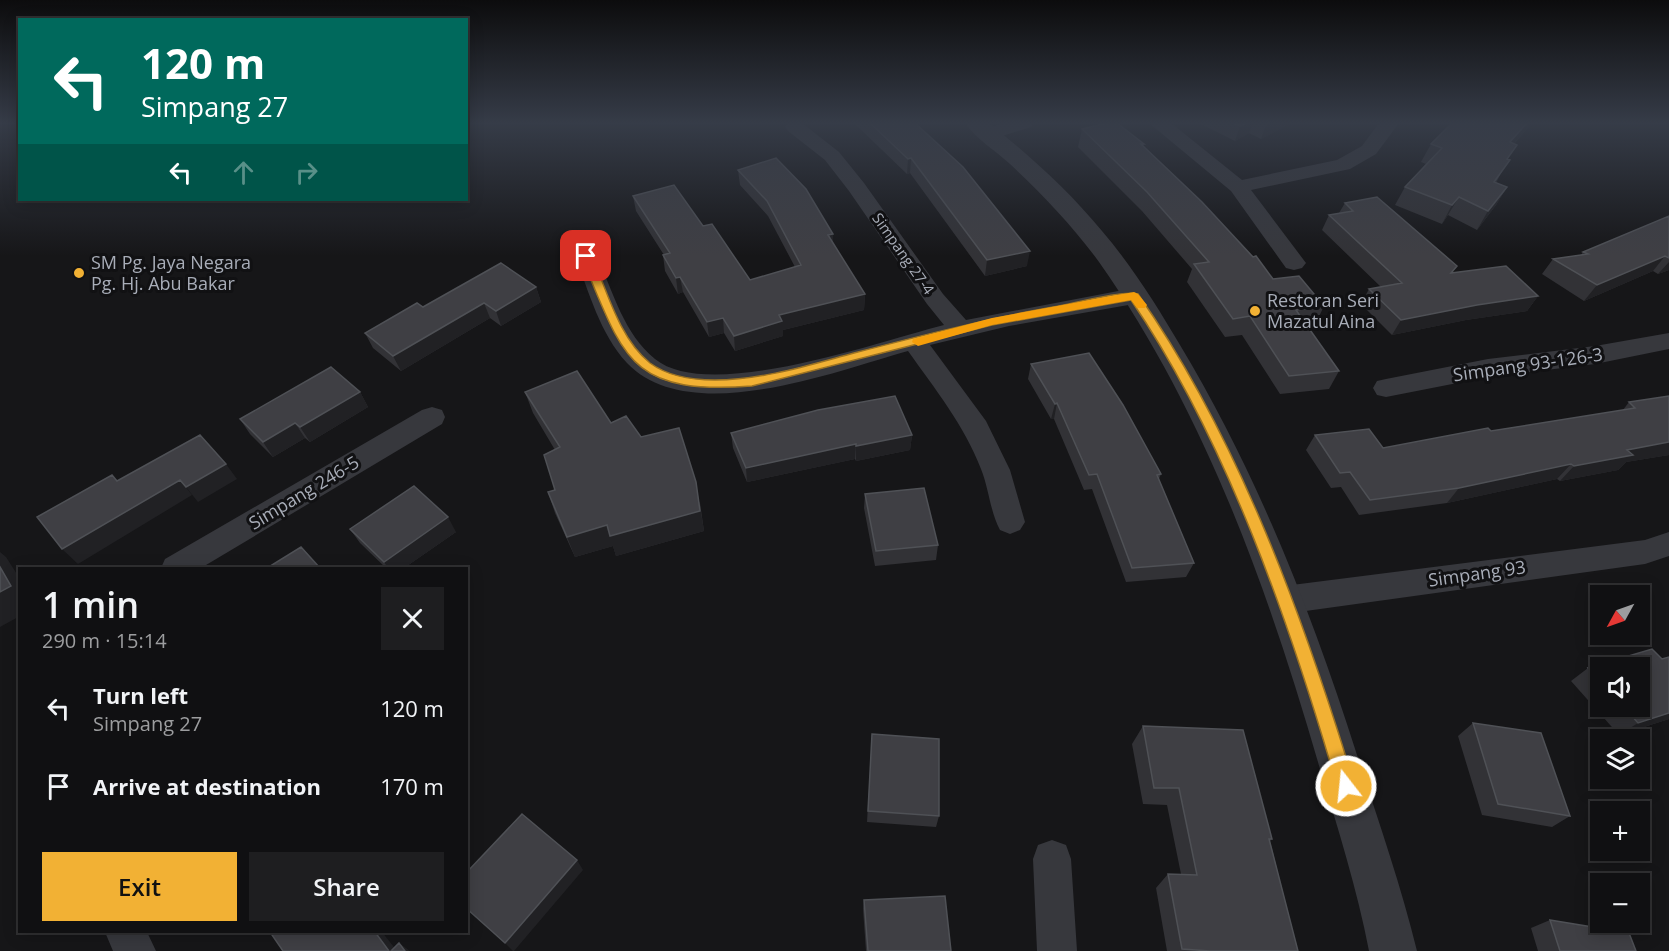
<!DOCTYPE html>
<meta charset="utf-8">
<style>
:root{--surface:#101012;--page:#1e1e20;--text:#f1f3f6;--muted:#9c9d9f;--line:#303032;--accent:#f2b134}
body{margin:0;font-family:"Open Sans",sans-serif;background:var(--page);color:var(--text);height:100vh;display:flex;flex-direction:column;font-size:22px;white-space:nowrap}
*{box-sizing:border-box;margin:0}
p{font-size:20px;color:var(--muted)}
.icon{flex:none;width:33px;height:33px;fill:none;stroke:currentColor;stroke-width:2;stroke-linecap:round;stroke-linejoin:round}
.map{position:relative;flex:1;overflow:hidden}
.sheet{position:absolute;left:18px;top:567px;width:450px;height:366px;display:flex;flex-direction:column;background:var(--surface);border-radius:0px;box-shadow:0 3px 15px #0003,0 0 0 2px var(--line)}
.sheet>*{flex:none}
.hud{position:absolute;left:18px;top:18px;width:450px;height:183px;border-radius:0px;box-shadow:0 3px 15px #0003,0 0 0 2px var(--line);background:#00695c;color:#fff;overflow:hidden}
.needle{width:39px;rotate:230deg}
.buttons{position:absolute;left:1590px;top:585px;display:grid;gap:12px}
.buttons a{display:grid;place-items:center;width:60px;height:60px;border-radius:0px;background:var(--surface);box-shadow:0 3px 15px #0003,0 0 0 2px var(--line);font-size:30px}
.pin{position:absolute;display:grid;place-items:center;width:51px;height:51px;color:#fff;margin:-26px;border-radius:12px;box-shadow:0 3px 9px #0006}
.me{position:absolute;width:66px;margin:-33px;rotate:344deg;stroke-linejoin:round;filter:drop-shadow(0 0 4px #0008)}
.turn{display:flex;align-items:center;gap:21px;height:126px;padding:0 24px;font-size:27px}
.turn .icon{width:78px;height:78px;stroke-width:2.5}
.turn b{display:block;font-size:42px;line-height:51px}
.lanes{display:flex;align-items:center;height:57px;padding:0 24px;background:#0003;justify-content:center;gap:30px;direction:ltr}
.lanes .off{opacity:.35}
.round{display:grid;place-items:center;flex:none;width:63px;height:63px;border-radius:0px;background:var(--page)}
.summary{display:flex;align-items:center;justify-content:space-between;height:102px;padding:0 24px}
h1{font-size:36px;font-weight:600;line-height:45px}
.primary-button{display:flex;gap:12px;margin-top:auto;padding:12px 24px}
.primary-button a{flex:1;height:69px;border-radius:0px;background:var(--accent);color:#111;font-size:24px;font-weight:600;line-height:69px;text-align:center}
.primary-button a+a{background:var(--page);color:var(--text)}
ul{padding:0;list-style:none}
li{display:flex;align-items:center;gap:18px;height:78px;padding:0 24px}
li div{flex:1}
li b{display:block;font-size:22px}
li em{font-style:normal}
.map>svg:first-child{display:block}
</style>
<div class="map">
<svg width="1669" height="951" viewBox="0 0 1669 951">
<rect width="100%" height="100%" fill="#161618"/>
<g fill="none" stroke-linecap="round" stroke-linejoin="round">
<!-- minor -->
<path fill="#37383d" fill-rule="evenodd" d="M788 123H802L839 152 864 183 943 294 966 320 1134 288 1142 291 1146 296 1142 301 1134 304 1009 326 930 345 986 421 1010 470 1025 522 1020 530 1010 534 1000 530C990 511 989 489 981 469 964 425 935 389 908 351 833 372 689 428 627 363 600 334 589 292 575 256L578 251 586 249 594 251 597 256C613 292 624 334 655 359 709 403 880 341 944 325L927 304 849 191 825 160 788 131 785 127Z
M1005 123H1034L1031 127 989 140 982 138 979 134 982 130Z
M1149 123H1171L1242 180 1337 160 1362 146 1379 123H1399L1376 154 1350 169 1251 190 1306 263 1302 268 1294 270 1286 268 1231 191Z
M1669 333V349L1595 364 1488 377 1386 397 1377 395 1373 388 1377 381 1386 379 1488 359 1595 346Z
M432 407 442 410 445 417 442 424 201 568H161L165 559 422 410Z
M1669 532V556L1645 564 1284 614 1273 610 1268 600 1273 590 1284 586 1645 540Z
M1052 840 1066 845 1071 859 1077 951H1037L1033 859 1038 845Z
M105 932H147L156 951H113Z"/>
<!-- tertiary -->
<path fill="#37383d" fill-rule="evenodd" d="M965 123H989C1030 156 1069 191 1102 231 1132 266 1157 306 1180 345 1257 473 1312 613 1357 755 1378 820 1401 885 1417 951H1369C1357 889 1338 829 1320 769 1269 592 1206 414 1099 262 1073 226 1042 194 1010 164 996 151 976 139 965 123Z"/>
</g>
<!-- wall -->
<path fill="#323236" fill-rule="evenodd" d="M854 123H915L1027 266 985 276 910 173 907 174Z
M1202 123H1291L1261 139 1249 133 1235 141 1201 124Z
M1452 123H1532L1514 144 1508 159 1496 183 1507 187 1496 205 1477 230 1448 215 1442 224 1395 205 1405 187 1426 164 1421 162 1431 144Z
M1082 129 1144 144 1143 146 1273 279 1324 306 1315 325 1307 326 1339 371 1329 389 1280 394 1242 335 1225 337 1187 282 1192 269 1142 211 1078 147Z
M738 170 833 243 865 294 864 310 783 330V336L735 351 724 333 709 337 683 292 678 294 665 271 663 255H664L636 211 633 196 703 226 750 280 795 267 768 216 740 185Z
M1345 203 1457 266 1452 273 1538 296 1527 311 1466 320 1392 335 1361 304 1369 289 1381 287 1322 230 1329 215 1339 213Z
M1669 216V270L1658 274 1653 271 1584 301 1542 274 1553 259 1581 255 1583 252Z
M536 287 541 302 501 326 490 318 401 371 373 348 365 333 423 307Z
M1031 364 1161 474 1159 479 1194 563 1186 577 1126 582 1092 489 1084 490 1054 419H1051L1028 379Z
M360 392 368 407 310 442 305 438 273 457 250 434 240 419Z
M525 392 611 423 641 437 700 503 704 531 616 556 613 546 575 557 555 513 548 492 555 490V450L533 413Z
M1669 396V455L1626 462 1618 470 1560 481 1557 479 1447 503 1359 515 1341 487 1331 488 1306 450 1315 435 1383 448 1623 410 1629 402Z
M731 433 912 435 910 450 856 461 855 459 747 482 733 448Z
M865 494 938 545 936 560 875 566 864 508Z
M350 529 456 532 404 568H386L360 543Z
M1652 649 1662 659 1669 657V719L1619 735 1571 681 1588 668ZM1600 668H1640V706H1600Z
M1473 723 1570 816 1552 827 1482 815 1458 736Z
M1143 726 1272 839 1270 841 1298 951H1167L1156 888 1168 874H1181L1167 805 1143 804 1132 744Z
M872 734 939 816 936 827 867 822Z
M864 900 951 951H866L863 909Z
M1550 920 1636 951H1538L1531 928Z"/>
<!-- shaded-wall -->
<path fill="#212124" d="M1247 123H1253L1249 133 1235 141 1240 126Z
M1270 123H1291L1261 139 1266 125Z
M1527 123H1532L1499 160 1510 142Z
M911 158 910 173 907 174 908 159Z
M1507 187 1496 205 1477 230 1488 211Z
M1459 197 1448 215 1442 224 1452 205Z
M833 234V249L828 235Z
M1030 251 1027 266 985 276 987 260Z
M1665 256 1653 271 1584 301 1597 285Z
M1669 262V270L1658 274Z
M680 277 683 292 678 294 676 278Z
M536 287 541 302 501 326 496 311Z
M865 294 864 310 783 330V336L735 351 734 336 779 315Z
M1538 296 1527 311 1466 320 1392 335 1401 320 1477 305Z
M484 303 490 318 401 371 393 356Z
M723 318 724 333 709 337 707 322Z
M360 392 368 407 310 442 300 427Z
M1057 403 1054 419H1051L1055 404Z
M295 423 305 438 273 457 263 442Z
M912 435 910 450 856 461V446Z
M1669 442V455L1626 462 1618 470 1560 481 1574 466 1627 450Z
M856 444 855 459 747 482 746 468Z
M226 464 237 479 198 502 186 487Z
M1571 464 1557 479 1447 503 1459 488Z
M180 480 192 495 78 564 62 549Z
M696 482 704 531 616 556 613 546 575 557 567 537Z
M448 517 456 532 404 568H388L384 562Z
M0 552 6 557 20 579V616L0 627Z
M1669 713V719L1619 735 1638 723Z
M577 860 583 870 514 951H513L505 943Z
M375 932H382L397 951H389Z
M399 943 410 951H405Z"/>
<!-- building -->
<path fill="#3f3f44" stroke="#4f5156" stroke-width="1.5" d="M870 123H915L963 167 1030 251 987 260 911 158 908 159Z
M1107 123H1117L1144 144H1141L1202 202 1253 257 1256 256 1273 279 1299 276 1324 306 1296 310 1339 371 1289 376 1250 316 1233 319 1194 264 1209 262 1147 192 1082 129Z
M1233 123H1247L1240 126Z
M1452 123H1527L1510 142 1517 145 1507 159 1510 160 1494 182 1507 187 1488 211 1459 197 1452 205 1405 187 1442 148 1431 144Z
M776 158 806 189 833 234 828 235 865 294 779 315 782 321 734 336 723 318 707 322 680 277 676 278 663 255 670 253 633 196 674 185 703 226 712 224 750 280 801 265 767 201 738 170Z
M1377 197 1457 266 1451 273 1506 266 1538 296 1477 305 1401 320 1369 289 1402 283 1329 215 1353 211 1345 203Z
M1669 216V258L1665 256 1597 285 1553 259 1588 254 1583 252Z
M501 263 536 287 496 311 484 303 393 356 365 333 417 303 423 307Z
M1089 353 1123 405 1161 474 1157 475 1194 563 1132 568 1097 474 1089 475 1057 403 1055 404 1031 364Z
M331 367 360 392 300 427 295 423 263 442 240 419Z
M577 371 611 423 626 416 641 437 679 428 696 482 700 511 610 536 607 525 567 537 548 492 555 490 544 455 560 447 525 392Z
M895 396 912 435 856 446V444L746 468 731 433 818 410Z
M1669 396V442L1627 450 1633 455 1574 466 1571 464 1459 488 1370 500 1350 472 1340 473 1315 435 1369 429 1383 448 1488 428 1491 431 1635 408 1629 402Z
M200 435 226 464 186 487 180 480 62 549 37 517 112 475 117 481Z
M414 486 448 517 384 562 350 529Z
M924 488 938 545 876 551 865 494Z
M301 547 320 568H267Z
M0 567 11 586 0 592Z
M1652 649 1662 659 1669 657V713L1638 723 1623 706H1640V668H1600V681L1588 668Z
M1473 723 1541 733 1570 816 1498 804Z
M1143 726 1243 730 1272 839H1269L1298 951H1210L1182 949 1168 874 1197 875 1179 788H1154Z
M872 734 939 739V816L868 811Z
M522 814 577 860 505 943 466 908V873Z
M945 896 951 951H868L864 900Z
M1550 920 1629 933 1636 951H1560Z
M270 932H375L389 951H283Z
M399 943 405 951H391Z"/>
<!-- sky -->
<linearGradient id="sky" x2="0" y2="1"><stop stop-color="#0c0c0d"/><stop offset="0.48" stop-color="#363c48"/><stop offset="1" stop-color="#363c48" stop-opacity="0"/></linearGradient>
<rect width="1669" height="256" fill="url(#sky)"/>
<!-- route -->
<path fill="#f2b134" stroke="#9d7322" stroke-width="1.5" d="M586 253 592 256C607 291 619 338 650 363 669 377 693 380 715 380 762 380 809 365 854 353 920 336 986 319 1053 307 1072 304 1123 290 1138 294 1239 438 1304 619 1355 786L1352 793 1346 795 1340 793 1337 786C1290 624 1227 441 1131 300L992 325 752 386C628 395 624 358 581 256Z"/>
<!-- slow -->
<path fill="#f59e0b" d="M1134 292 1138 294 1147 305 1145 308H1137L1131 300 992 325 918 346 912 342 913 339 992 318Z"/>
<!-- markers -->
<g fill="#f2b134" stroke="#111113" stroke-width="2">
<circle cx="79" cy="273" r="6"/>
<circle cx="1255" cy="311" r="6"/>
</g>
<g text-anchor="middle" stroke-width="6" stroke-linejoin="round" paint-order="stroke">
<!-- far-street labels -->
<g font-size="15" fill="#a8adb8" stroke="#111113">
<text transform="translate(903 254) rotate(55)" y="5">Simpang 27-4</text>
</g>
<!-- poi labels -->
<g font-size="18" fill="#a8adb8" stroke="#111113" text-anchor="start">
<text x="91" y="269">SM Pg. Jaya Negara<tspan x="91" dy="21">Pg. Hj. Abu Bakar</tspan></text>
<text x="1267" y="307">Restoran Seri<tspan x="1267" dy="21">Mazatul Aina</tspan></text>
</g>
<!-- street labels -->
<g font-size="18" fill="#a8adb8" stroke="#111113">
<text transform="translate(1528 365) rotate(-8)" y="6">Simpang 93-126-3</text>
<text transform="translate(304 493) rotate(-31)" y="6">Simpang 246-5</text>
<text transform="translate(1477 574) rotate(-8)" y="6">Simpang 93</text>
</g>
</g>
</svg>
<div class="buttons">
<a><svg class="needle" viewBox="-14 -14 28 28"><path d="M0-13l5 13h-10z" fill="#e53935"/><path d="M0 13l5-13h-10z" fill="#9c9d9f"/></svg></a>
<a><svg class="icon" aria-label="sound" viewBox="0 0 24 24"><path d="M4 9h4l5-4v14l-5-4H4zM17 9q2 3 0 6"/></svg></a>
<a><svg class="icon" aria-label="layers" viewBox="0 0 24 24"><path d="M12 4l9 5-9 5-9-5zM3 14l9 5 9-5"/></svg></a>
<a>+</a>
<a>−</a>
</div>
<div class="pin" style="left:586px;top:256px;background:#d93025"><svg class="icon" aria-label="arrive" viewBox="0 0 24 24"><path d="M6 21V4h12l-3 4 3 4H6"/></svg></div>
<svg class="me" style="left:1346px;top:786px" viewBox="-20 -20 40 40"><circle r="17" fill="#f2b134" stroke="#fff" stroke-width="3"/><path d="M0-11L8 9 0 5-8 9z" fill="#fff"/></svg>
<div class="hud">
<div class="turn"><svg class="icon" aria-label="left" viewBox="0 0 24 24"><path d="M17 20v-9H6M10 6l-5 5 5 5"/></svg><div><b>120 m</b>Simpang 27</div></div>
<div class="lanes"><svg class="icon" aria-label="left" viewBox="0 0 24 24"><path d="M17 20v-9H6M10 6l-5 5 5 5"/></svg><svg class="icon off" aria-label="ahead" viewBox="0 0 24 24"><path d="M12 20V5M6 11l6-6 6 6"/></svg><svg class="icon off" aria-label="right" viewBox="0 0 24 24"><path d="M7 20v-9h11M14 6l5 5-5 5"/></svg></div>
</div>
<section class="sheet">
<div class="summary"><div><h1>1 min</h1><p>290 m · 15:14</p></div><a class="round"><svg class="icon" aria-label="close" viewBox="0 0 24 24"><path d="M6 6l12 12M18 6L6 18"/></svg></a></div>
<ul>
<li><svg class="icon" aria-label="left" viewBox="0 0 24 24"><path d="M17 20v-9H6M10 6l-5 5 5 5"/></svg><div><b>Turn left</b><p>Simpang 27</p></div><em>120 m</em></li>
<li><svg class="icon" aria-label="arrive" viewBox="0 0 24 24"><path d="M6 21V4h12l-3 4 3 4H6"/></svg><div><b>Arrive at destination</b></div><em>170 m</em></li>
</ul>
<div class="primary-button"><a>Exit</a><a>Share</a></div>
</section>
</div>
